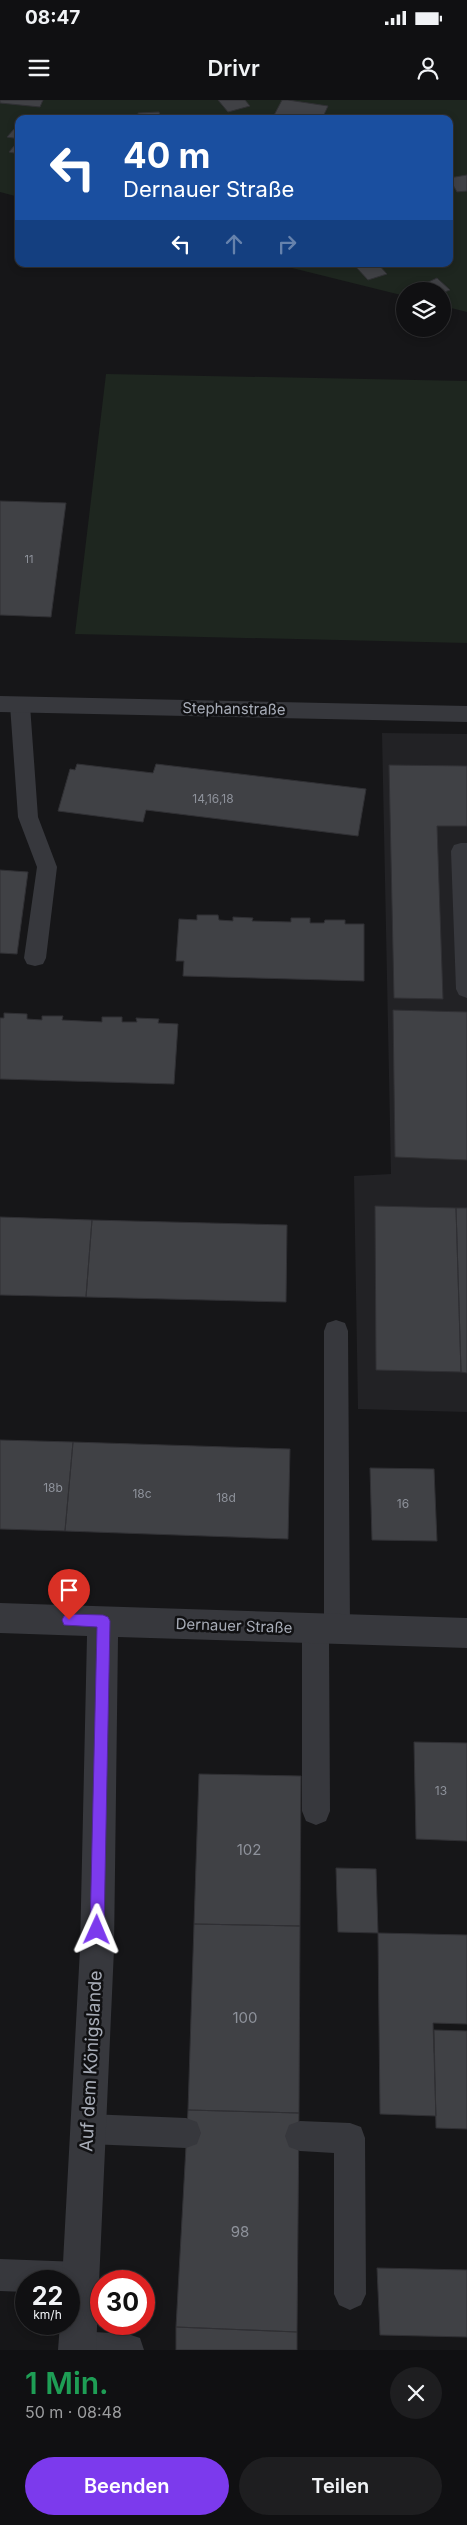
<!DOCTYPE html>
<html lang="de">
<meta charset="utf-8">
<style>
:root{--surface:#101012;--page:#1e1e20;--text:#f1f3f6;--muted:#9c9d9f;--line:#303032;--accent:#7c3aed}
body{margin:0;font-family:Inter,sans-serif;background:var(--page);color:var(--text);height:100vh;display:flex;flex-direction:column;font-size:19px;white-space:nowrap}
*{box-sizing:border-box;margin:0}
p{font-size:16px;color:var(--muted)}
.icon{flex:none;width:28px;height:28px;fill:none;stroke:currentColor;stroke-width:2;stroke-linecap:round;stroke-linejoin:round}
.map{position:relative;height:2250px;overflow:hidden}
.side{display:flex;flex-direction:column;background:var(--surface);flex:1}
.side>*{flex:none}
.hud{position:absolute;left:15px;top:15px;width:438px;height:152px;border-radius:10px;box-shadow:0 2px 8px #0003,0 0 0 1px var(--line);background:#1a4fa0;color:#fff;overflow:hidden}
.fabs{position:absolute;left:396px;top:182px;display:grid;gap:10px}
.fabs a{display:grid;place-items:center;width:55px;height:55px;border-radius:50%;background:var(--surface);box-shadow:0 2px 8px #0003,0 0 0 1px var(--line);font-size:25px}
.speed{position:absolute;left:15px;top:2170px;display:flex;gap:10px;font-size:25px;font-weight:700;text-align:center}
.speed>*{display:grid;place-content:center;width:65px;height:65px;border-radius:50%;background:var(--surface);box-shadow:0 2px 8px #0003,0 0 0 1px var(--line);line-height:1}
.speed small{font-size:12px;font-weight:400}
.speed .limit{border:8px solid #d22;background:#fff;color:#111}
.pin{position:absolute;display:grid;place-items:center;width:42px;height:42px;color:#fff;margin:-51px -21px;border-radius:50% 50% 50% 0;rotate:-45deg;box-shadow:0 0 5px #0007}
.pin .icon{rotate:45deg}
.me{position:absolute;width:55px;margin:-28px;rotate:1deg;stroke-linejoin:round;filter:drop-shadow(0 0 4px #0008)}
.turn{display:flex;align-items:center;gap:18px;height:105px;padding:0 25px;font-size:22px}
.turn .icon{width:65px;height:65px;stroke-width:2.5}
.turn b{display:block;font-size:35px;line-height:42px}
.lanes{display:flex;align-items:center;height:48px;padding:0 25px;background:#0003;justify-content:center;gap:25px;direction:ltr}
.lanes .off{opacity:.35}
.round{display:grid;place-items:center;flex:none;width:52px;height:52px;border-radius:26px;background:var(--page)}
.headline{display:flex;align-items:center;justify-content:space-between;height:85px;padding:0 25px}
h1{font-size:30px;font-weight:600;line-height:38px;color:#1e9e55}
.cta{display:flex;gap:10px;margin-top:auto;padding:10px 25px}
.cta a{flex:1;height:58px;border-radius:30px;background:var(--accent);color:#fff;font-size:20px;font-weight:600;line-height:58px;text-align:center}
.cta a+a{background:var(--page);color:var(--text)}
.status{display:flex;justify-content:space-between;align-items:center;height:35px;padding:0 25px;background:var(--surface);direction:ltr}
.status svg{height:14px;fill:currentColor}
header{display:flex;justify-content:space-between;align-items:center;height:65px;padding:0 25px;background:var(--surface);font-size:22px;font-weight:600}
.map>svg:first-child{display:block}
</style>
<div class="status"><b>08:47</b><svg viewBox="0 0 49 12"><path d="M0 12V9h3v3zM5 12V6h3v6zM10 12V3h3v9zM15 12V0h3v12zM26 1h20v11H26zM47 4h2v5h-2z"/></svg></div>
<header><svg class="icon" aria-label="menu" viewBox="0 0 24 24"><path d="M4 6h16M4 12h16M4 18h16"/></svg>Drivr<svg class="icon" aria-label="person" viewBox="0 0 24 24"><circle cx="12" cy="8" r="4"/><path d="M4 21q1-7 8-7t8 7"/></svg></header>
<div class="map">
<svg width="467" height="2250" viewBox="0 0 467 2250">
<rect width="100%" height="100%" fill="#161618"/>
<!-- built -->
<path fill="#222225" d="M382 633 467 634V1312L358 1309 354 1076 391 1074Z"/>
<!-- green -->
<path fill="#1e261f" d="M0 0H467V212L443 206 442 191H405V196L276 164H449V19H19V97L0 92Z
M106 274 467 281V543L75 534Z"/>
<!-- building -->
<path fill="#404145" stroke="#303034" d="M0 0H43L40 7 0 3Z
M218 0H245L250 6 228 12Z
M282 0H288L328 6 322 19H272Z
M159 12 161 19H139L138 13Z
M14 29 19 30V39L7 37Z
M19 40V54L9 52Z
M467 75V91L457 92 449 78Z
M367 164H378L387 174 368 180 356 167Z
M437 178 450 190 442 193 433 191 424 184Z
M0 401 66 403 51 517 0 515Z
M77 664 153 673 156 664 366 689 358 736 146 710 143 722 58 711 70 669 75 670Z
M389 665 467 666V726H437L443 899 394 898Z
M0 770 28 772 17 854 0 853Z
M197 815H218L219 820 233 821V817L253 818 252 821 291 822V818H310V823H324L325 820H345V824H364V881L183 876 184 861H176L179 819 197 820Z
M393 910 467 912V1060L395 1057Z
M4 913 27 914V919L42 920V916H63L62 920 102 922V917H122V922H137L136 918 159 919 158 923 178 924 174 984 0 979V918H4Z
M375 1106 456 1108 461 1272 376 1270Z
M456 1108H467V1273L461 1272Z
M0 1117 92 1120 86 1197 0 1195Z
M92 1120 287 1125 286 1202 86 1197Z
M0 1340 73 1342 65 1431 0 1429Z
M73 1342 290 1349 288 1439 65 1431Z
M370 1368 434 1369 437 1441 372 1440Z
M414 1642 467 1643V1741L416 1739Z
M199 1674 301 1676 300 1826 194 1824Z
M336 1768 376 1769 378 1833 338 1832Z
M194 1824 300 1826 299 2013 188 2010Z
M378 1833 467 1835V1924L433 1923 436 2016 380 2014Z
M434 1930 467 1931V2029L436 2028Z
M188 2010 299 2013 297 2232 176 2227Z
M377 2168 467 2170V2237L380 2235Z
M176 2227 297 2232V2250H176Z"/>
<g fill="none" stroke-linecap="round" stroke-linejoin="round">
<!-- lane -->
<path fill="#37383d" fill-rule="evenodd" d="M20 598 27 600 30 605 38 717 57 767 46 858 43 864 35 866 27 864 24 858 37 767 18 717 10 605 13 600Z
M461 743H467V898L459 895 456 889 451 751 454 745Z
M336 1220 345 1223 348 1231 350 1529 347 1538 337 1542 329 1539 330 1711 326 1721 316 1725 306 1721 302 1711V1528L305 1519 315 1515 324 1518V1231L327 1223Z
M88 2014 186 2018 197 2022 201 2033 197 2044 186 2048 88 2044 77 2040 73 2029 77 2018Z
M300 2021 350 2023 361 2027 365 2038 366 2194 361 2205 350 2210 339 2205 334 2194V2053L300 2051 289 2047 285 2036 289 2025Z
M0 2159 80 2162 91 2167 96 2178 91 2189 80 2194H69V2181H26V2192L0 2191Z
M77 2231 128 2234 140 2238 144 2250H62L61 2247 65 2235Z"/>
<!-- street -->
<path fill="#37383d" fill-rule="evenodd" d="M0 596 467 606V622L0 612Z
M0 1503 467 1518V1548L118 1537 114 1849 96 2250H58L60 2224H69V2181H62L80 1849 87 1536 0 1533Z"/>
</g>
<!-- route -->
<path fill="#7c3aed" stroke="#51269a" d="M69 1514 103 1515 108 1517 110 1521 104 1830 102 1835 97 1837 92 1835 90 1830 97 1527 64 1525 62 1520 64 1516Z"/>
<g text-anchor="middle" stroke-width="5" stroke-linejoin="round" paint-order="stroke">
<!-- far-number labels -->
<g font-size="11" fill="#8e929b">
<text x="29" y="463">11</text>
</g>
<!-- number labels -->
<g font-size="12" fill="#8e929b">
<text x="213" y="703">14,16,18</text>
<text x="53" y="1392">18b</text>
<text x="142" y="1398">18c</text>
<text x="226" y="1402">18d</text>
<text x="403" y="1408">16</text>
<text x="441" y="1695">13</text>
</g>
<!-- street labels -->
<g font-size="15" fill="#a8adb8" stroke="#111113">
<text transform="translate(234 609) rotate(1)" y="5">Stephanstraße</text>
<text transform="translate(234 1526) rotate(2)" y="5">Dernauer Straße</text>
</g>
<!-- near-number labels -->
<g font-size="15" fill="#8e929b">
<text x="249" y="1755">102</text>
<text x="245" y="1923">100</text>
<text x="240" y="2137">98</text>
</g>
<!-- near-street labels -->
<g font-size="18" fill="#a8adb8" stroke="#111113">
<text transform="translate(91 1961) rotate(-87)" y="6">Auf dem Königslande</text>
</g>
</g>
</svg>
<div class="fabs">
<a><svg class="icon" aria-label="layers" viewBox="0 0 24 24"><path d="M12 4l9 5-9 5-9-5zM3 14l9 5 9-5"/></svg></a>
</div>
<div class="speed"><div>22<small>km/h</small></div><div class="limit">30</div></div>
<div class="pin" style="left:69px;top:1520px;background:#d93025"><svg class="icon" aria-label="arrive" viewBox="0 0 24 24"><path d="M6 21V4h12l-3 4 3 4H6"/></svg></div>
<svg class="me" style="left:97px;top:1830px" viewBox="-20 -20 40 40"><path d="M0-17L14 15 0 8-14 15z" fill="#7c3aed" stroke="#fff" stroke-width="4"/></svg>
<div class="hud">
<div class="turn"><svg class="icon" aria-label="left" viewBox="0 0 24 24"><path d="M17 20v-9H6M10 6l-5 5 5 5"/></svg><div><b>40 m</b>Dernauer Straße</div></div>
<div class="lanes"><svg class="icon" aria-label="left" viewBox="0 0 24 24"><path d="M17 20v-9H6M10 6l-5 5 5 5"/></svg><svg class="icon off" aria-label="ahead" viewBox="0 0 24 24"><path d="M12 20V5M6 11l6-6 6 6"/></svg><svg class="icon off" aria-label="right" viewBox="0 0 24 24"><path d="M7 20v-9h11M14 6l5 5-5 5"/></svg></div>
</div>
</div>
<section class="side">
<div class="headline"><div><h1>1 Min.</h1><p>50 m · 08:48</p></div><a class="round"><svg class="icon" aria-label="close" viewBox="0 0 24 24"><path d="M6 6l12 12M18 6L6 18"/></svg></a></div>
<div class="cta"><a>Beenden</a><a>Teilen</a></div>
</section>
